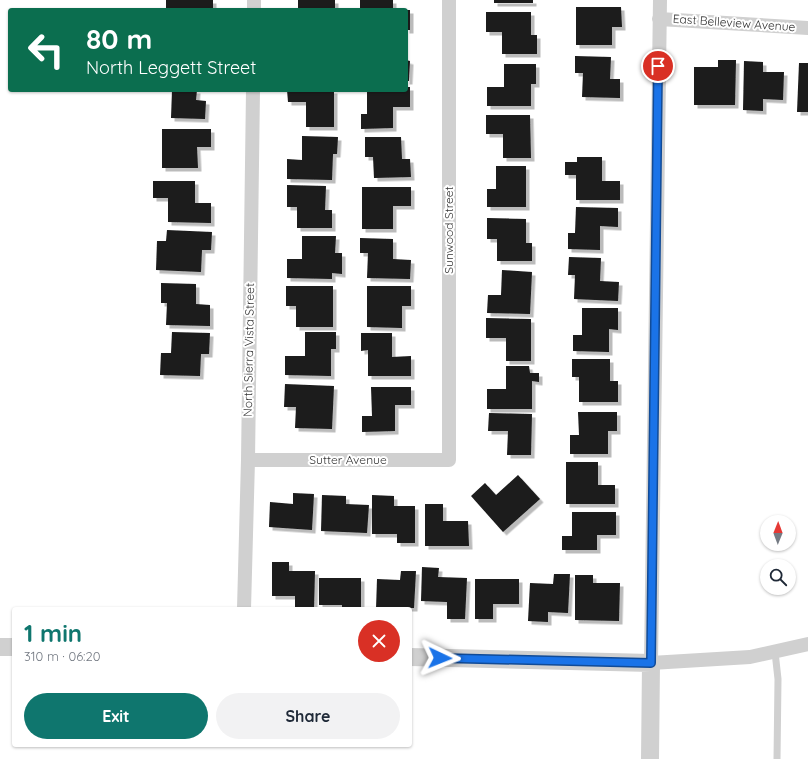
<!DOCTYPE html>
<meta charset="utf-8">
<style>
:root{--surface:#fff;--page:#f2f2f3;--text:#1f2937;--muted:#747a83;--accent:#0f766e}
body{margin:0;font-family:Quicksand,sans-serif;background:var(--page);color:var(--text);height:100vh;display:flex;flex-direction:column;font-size:15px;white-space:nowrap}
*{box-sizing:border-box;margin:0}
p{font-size:13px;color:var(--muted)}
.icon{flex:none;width:22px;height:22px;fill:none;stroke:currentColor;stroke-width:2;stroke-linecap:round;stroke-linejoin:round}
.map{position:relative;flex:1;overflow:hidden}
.panel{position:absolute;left:12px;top:607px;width:400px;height:140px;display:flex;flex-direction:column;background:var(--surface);border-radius:4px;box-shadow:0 1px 3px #0004}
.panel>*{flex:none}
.banner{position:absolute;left:8px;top:8px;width:400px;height:84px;border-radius:4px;box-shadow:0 1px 3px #0004;background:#0b6e4f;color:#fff;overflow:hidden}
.needle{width:26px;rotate:1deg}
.controls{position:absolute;left:760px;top:515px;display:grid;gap:8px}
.controls a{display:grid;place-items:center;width:36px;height:36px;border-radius:50%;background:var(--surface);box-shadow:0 1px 3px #0004;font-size:20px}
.pin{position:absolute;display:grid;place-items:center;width:34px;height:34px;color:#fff;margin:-17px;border:2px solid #fff;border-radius:50%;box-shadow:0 1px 4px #0007}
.me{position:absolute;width:44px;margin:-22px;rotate:92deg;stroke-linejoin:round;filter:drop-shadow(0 0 3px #0008)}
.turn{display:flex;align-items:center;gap:14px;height:84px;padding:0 12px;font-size:18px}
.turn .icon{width:52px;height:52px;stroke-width:2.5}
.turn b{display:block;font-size:28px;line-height:34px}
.round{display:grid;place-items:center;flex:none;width:42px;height:42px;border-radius:21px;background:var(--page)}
.headline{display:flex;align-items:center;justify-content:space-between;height:68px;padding:0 12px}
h1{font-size:24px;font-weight:700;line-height:30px;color:var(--accent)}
.cta{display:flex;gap:8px;margin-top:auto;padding:8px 12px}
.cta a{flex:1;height:46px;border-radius:24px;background:var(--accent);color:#fff;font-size:16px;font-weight:700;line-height:46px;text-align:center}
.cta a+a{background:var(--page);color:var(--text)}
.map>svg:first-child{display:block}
</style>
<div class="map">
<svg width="808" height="759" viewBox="0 0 808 759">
<defs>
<filter id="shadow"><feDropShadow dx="3.5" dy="3.5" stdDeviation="0" flood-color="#0004"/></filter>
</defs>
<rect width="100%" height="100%" fill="#fff"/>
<!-- building -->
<path fill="#1a1a1a" filter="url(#shadow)" d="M166 0H213V10H166Z
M298 0H335V10H298Z
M360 0H393V10H360Z
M494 0H533V3H494Z
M576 7H621L622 27H612V45H576Z
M406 10H410V30H406Z
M486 12H531V35H537V54H502V32H486Z
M575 56 611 57 610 79H620V98L582 97 583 73H575Z
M406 60 410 61 409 81H406Z
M718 60H736L735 105H694V67H718Z
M744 61 763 62V72H784L783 100 763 99V111L743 110Z
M799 63H808V112H797Z
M504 64H536V84H531V106H487V87H504Z
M406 87H410V107H393V128L361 129V114H367V90H406Z
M172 90H197L196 100 206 101 205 119 171 118Z
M287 90H334V127H306V102H288Z
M486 115H530L531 158H503V134H486Z
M162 129H211V147H197L198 168H162Z
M302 136 338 137 337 154H333L332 180 287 179V159L302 160Z
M365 137H401L402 159H410L411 177 374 178 373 157H365Z
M577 157H602V181H620V200H576V175H565V162H577Z
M496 166H526V207H487V189H496Z
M153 181H195V203H211V223L168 222V198H153Z
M287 185 326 186 325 210H332V228H297V207H287Z
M362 187H411V206H393V229H362Z
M576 207 618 208V227L600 226V250L568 249V233H575Z
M487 218 526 219V243H532V261H497V239H487Z
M167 230 212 232 211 250H202L201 272 156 270 157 241H166Z
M302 236H336L335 253H342V274L332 273V279L287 278V259H302Z
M360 238 393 239V259L411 260 410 279 367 278 368 253H360Z
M569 257 601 258 600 281 619 282 618 301 574 299 575 275H568Z
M502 270 532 272 530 314 487 313 488 295H501Z
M161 283 196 284V304L210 305V326L166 325 167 303H161Z
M286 286H333V327H296V306H286Z
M367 286H411V306H402V328L367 327Z
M582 308H618V330L609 329V352L573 351V335H582Z
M486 318 531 319V361H506V338H486Z
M172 332 210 333 209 354H201L200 376 160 375 161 353H171Z
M305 332H336V349H331V376L285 375V356H305Z
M361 333H392V357L411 356V376H368V350L361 351Z
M572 359H610V381H618V402H579V377H572Z
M506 366H529L530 373H539V382L532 381V409H487V389H506Z
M285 384 334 386 332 429 295 428 296 407H284Z
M371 387H411V405H395V431L362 432V416H372Z
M578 412H617V431H608V454H570V435H579Z
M489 413 532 414 531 455H507L508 431H488Z
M566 462H598V485H615V504H566Z
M518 475 540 499 503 532 471 496 485 483 496 495Z
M293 493 314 494 312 530 269 527 270 502 293 504Z
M322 495 346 496V504L369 505 367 533 321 531Z
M372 495 394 496V506H415V543H397V534H372Z
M425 504H443V521H468L469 546H425Z
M572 512H616V535H597V550H562V536H572Z
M272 562H289V571H315L314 609H295V596H272Z
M422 567 439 568 438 577 467 578 465 619H447V602L421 601Z
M401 571H416L414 608H395L394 609H376L377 579 400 580Z
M554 574H570L568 613 548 612V622L528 621 530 583 553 584Z
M575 575H593V583H620L619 621 575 620Z
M319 578H361V609H342V605H319Z
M475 579H519V604H493V619H475Z"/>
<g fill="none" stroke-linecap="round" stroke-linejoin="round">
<!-- service -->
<path stroke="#d0d0d0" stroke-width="7" d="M775 652 778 679 777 759"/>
<!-- minor -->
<path stroke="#d0d0d0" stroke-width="14" d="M660 0 651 663 750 657 808 644
M254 10V0
M659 19 808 28
M248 460H449V0
M244 609 248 460 253 90"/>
<!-- tertiary -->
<path stroke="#d0d0d0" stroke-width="18" d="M0 647H14
M410 657 651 663 650 759"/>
</g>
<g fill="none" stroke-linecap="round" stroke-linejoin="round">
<!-- route casing -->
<g stroke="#114b97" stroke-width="10">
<path id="route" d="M440 658 651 663 658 66"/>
</g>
<!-- route -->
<use href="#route" stroke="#1a73e8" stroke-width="7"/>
</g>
<g text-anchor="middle" stroke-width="4" stroke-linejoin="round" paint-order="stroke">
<!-- street labels -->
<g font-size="12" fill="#333" stroke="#fff">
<text transform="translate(734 23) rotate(4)" y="4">East Belleview Avenue</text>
<text transform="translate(449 230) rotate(-90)" y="4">Sunwood Street</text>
<text transform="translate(249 350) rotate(-89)" y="4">North Sierra Vista Street</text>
<text x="348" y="464">Sutter Avenue</text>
</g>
</g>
</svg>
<div class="controls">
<a><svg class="needle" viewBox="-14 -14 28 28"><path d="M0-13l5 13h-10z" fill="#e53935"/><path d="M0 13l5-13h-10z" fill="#747a83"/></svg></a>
<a><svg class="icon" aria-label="search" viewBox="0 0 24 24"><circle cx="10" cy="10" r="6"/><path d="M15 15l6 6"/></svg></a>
</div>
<div class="pin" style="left:658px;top:66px;background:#d93025"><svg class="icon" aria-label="arrive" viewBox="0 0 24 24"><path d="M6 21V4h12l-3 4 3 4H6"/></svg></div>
<svg class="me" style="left:440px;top:658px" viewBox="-20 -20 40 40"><path d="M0-17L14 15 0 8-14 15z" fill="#1a73e8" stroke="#fff" stroke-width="4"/></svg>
<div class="banner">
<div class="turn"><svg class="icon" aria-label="left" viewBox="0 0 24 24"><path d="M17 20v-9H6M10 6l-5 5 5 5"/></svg><div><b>80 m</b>North Leggett Street</div></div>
</div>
<section class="panel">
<div class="headline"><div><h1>1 min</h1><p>310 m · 06:20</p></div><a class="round" style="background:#d93025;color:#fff"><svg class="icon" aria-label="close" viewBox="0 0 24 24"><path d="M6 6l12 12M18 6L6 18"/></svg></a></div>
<div class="cta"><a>Exit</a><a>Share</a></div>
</section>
</div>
